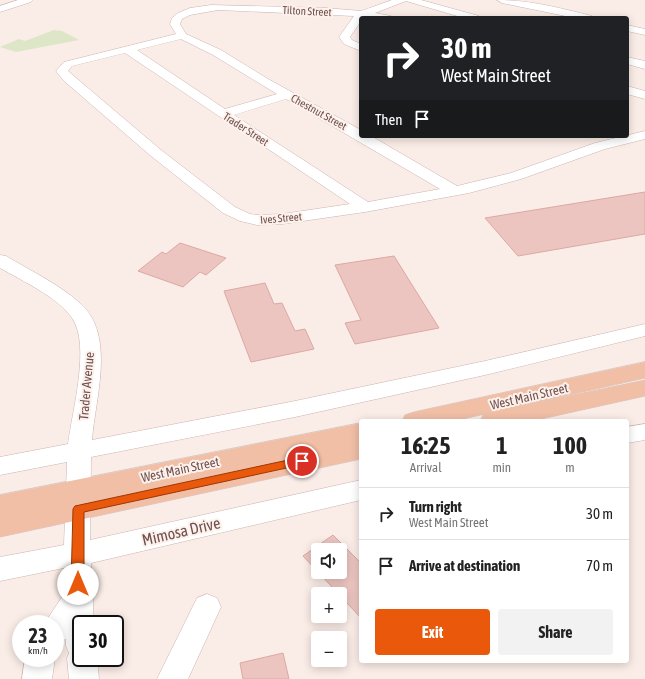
<!DOCTYPE html>
<meta charset="utf-8">
<style>
:root{--surface:#fff;--page:#f2f2f2;--text:#222;--muted:#767676;--line:#e0e0e0;--accent:#ea580c}
body{margin:0;font-family:"Asap Condensed",sans-serif;background:var(--page);color:var(--text);height:100vh;display:flex;flex-direction:column;font-size:15px;white-space:nowrap}
*{box-sizing:border-box;margin:0}
p{font-size:13px;color:var(--muted)}
.icon{flex:none;width:22px;height:22px;fill:none;stroke:currentColor;stroke-width:2;stroke-linecap:round;stroke-linejoin:round}
.map{position:relative;flex:1;overflow:hidden}
.panel{position:absolute;left:359px;top:419px;width:270px;height:244px;display:flex;flex-direction:column;background:var(--surface);border-radius:4px;box-shadow:0 2px 10px #0003}
.panel>*{flex:none}
.top-card{position:absolute;left:359px;top:16px;width:270px;height:122px;border-radius:4px;box-shadow:0 2px 10px #0003;background:#202124;color:#fff;overflow:hidden}
.tools{position:absolute;left:311px;top:543px;display:grid;gap:8px}
.tools a{display:grid;place-items:center;width:36px;height:36px;border-radius:4px;background:var(--surface);box-shadow:0 2px 10px #0003;font-size:20px}
.speed{position:absolute;left:12px;top:615px;display:flex;gap:8px;font-size:20px;font-weight:700;text-align:center}
.speed>*{display:grid;place-content:center;width:52px;height:52px;border-radius:50%;background:var(--surface);box-shadow:0 2px 10px #0003;line-height:1}
.speed small{font-size:10px;font-weight:400}
.speed .limit{border:2px solid #111;border-radius:6px;background:#fff;color:#111}
.pin{position:absolute;display:grid;place-items:center;width:34px;height:34px;color:#fff;margin:-17px;border:2px solid #fff;border-radius:50%;box-shadow:0 1px 4px #0007}
.me{position:absolute;width:44px;margin:-22px;rotate:0deg;stroke-linejoin:round;filter:drop-shadow(0 0 3px #0008)}
.turn{display:flex;align-items:center;gap:14px;height:84px;padding:0 16px;font-size:18px}
.turn .icon{width:52px;height:52px;stroke-width:2.5}
.turn b{display:block;font-size:28px;line-height:34px}
.then{display:flex;align-items:center;height:38px;padding:0 16px;background:#0003;gap:8px;font-size:15px}
.eta{display:flex;justify-content:space-evenly;align-items:center;height:68px;text-align:center}
.eta b{font-size:24px;font-weight:700;line-height:28px}
.action{display:flex;gap:8px;margin-top:auto;padding:8px 16px}
.action a{flex:1;height:46px;border-radius:4px;background:var(--accent);color:#fff;font-size:16px;font-weight:700;line-height:46px;text-align:center}
.action a+a{background:var(--page);color:var(--text)}
ul{padding:0;list-style:none}
li{display:flex;align-items:center;gap:12px;height:52px;padding:0 16px;border-top:1px solid var(--line)}
li div{flex:1}
li b{display:block;font-size:15px}
li em{font-style:normal}
.map>svg:first-child{display:block}
</style>
<div class="map">
<svg width="645" height="679" viewBox="0 0 645 679">
<rect width="100%" height="100%" fill="#faece6"/>
<!-- green -->
<path fill="#dde6c6" d="M54 30 62 31 79 40 16 52 0 47 19 39 25 41Z"/>
<!-- building -->
<path fill="#ecc5c1" stroke="#dda8a3" fill-rule="evenodd" d="M645 192V234L518 256 485 218Z
M180 243 226 258 206 275 200 272 183 287 138 271 162 252 166 254Z
M394 256 439 328 355 344 345 323 361 320 335 265Z
M265 283 274 304 282 303 295 331 305 329 314 349 251 362 224 291Z
M333 535 361 563V618L303 556ZM318 550H340V572H318Z
M283 653 289 679H243L240 663Z"/>
<g fill="none" stroke-linecap="round" stroke-linejoin="round">
<!-- minor casing -->
<g stroke="#ccb4b1" stroke-width="1">
<path id="minor" d="M18 0H33L31 2 0 12V6Z
M392 0H421L479 16 480 18H464L406 1 375 13 391 16 392 18H361V21L350 37 352 40 361 44V51L344 44 339 37 354 16 218 10 190 15 182 19 180 24 186 34 221 50 268 79 361 130V136H371L457 186 511 173 595 143 645 131V139L605 149 521 179 469 193 365 212 282 224 257 225 240 221 223 213 151 156 64 81 56 71 64 62 176 34 170 24 172 18 178 13 190 8 211 5 326 8 361 11ZM181 39 213 55 277 94 225 109 137 50ZM125 53 350 204 282 214 257 215 250 214 235 207 161 150 68 71 72 66ZM286 99 440 189 368 202 234 115Z
M497 0C530 0 560 8 592 16L593 18H575L502 3Z
M627 25 645 29V35L627 31Z
M627 57 645 61V69L627 64Z
M627 86 645 91V99L627 94Z
M0 255 6 256C31 271 59 284 81 304 116 336 95 399 92 440L295 401 485 361 645 324V336L485 375 295 417 91 457 90 540 361 480V500L91 563 94 624H81V658H97L99 679H69L67 658 69 653 66 646V639L55 644V624H44L64 594V568L0 581V557L64 545 67 462 0 475V457L68 444C72 412 91 345 72 318 59 298 21 280 0 268Z
M645 424V440L627 443V427Z
M207 594 217 598 221 607 188 679H157L197 598Z
M25 658H55L52 679H22Z"/>
</g>
<!-- major casing -->
<g stroke="#d4caca" stroke-width="1">
<path id="major" d="M645 362V378L507 409 645 380V396L532 421H480L483 415 489 413 454 421H402L405 415 414 412Z
M361 423V459L0 537V495Z"/>
</g>
<!-- minor -->
<use href="#minor" fill="#fff" fill-rule="evenodd"/>
<!-- major -->
<use href="#major" fill="#f1bea6" fill-rule="evenodd"/>
</g>
<!-- route -->
<path fill="#ea580c" stroke="#983908" d="M302 457 305 458 307 461 305 464 84 512V584L82 588 78 590 73 588 71 584 73 509 75 506Z"/>
<g text-anchor="middle" stroke-width="4" stroke-linejoin="round" paint-order="stroke">
<!-- far-street labels -->
<g font-size="11" fill="#70504e" stroke="#fdf1ec">
<text transform="translate(307 11) rotate(3)" y="4">Tilton Street</text>
<text transform="translate(319 112) rotate(29)" y="4">Chestnut Street</text>
<text transform="translate(246 129) rotate(33)" y="4">Trader Street</text>
<text transform="translate(281 218) rotate(-5)" y="4">Ives Street</text>
</g>
<!-- street labels -->
<g font-size="13" fill="#70504e" stroke="#fdf1ec">
<text transform="translate(86 386) rotate(-85)" y="5">Trader Avenue</text>
<text transform="translate(529 396) rotate(-13)" y="5">West Main Street</text>
<text transform="translate(180 469) rotate(-12)" y="5">West Main Street</text>
</g>
<!-- near-street labels -->
<g font-size="16" fill="#70504e" stroke="#fdf1ec">
<text transform="translate(181 531) rotate(-13)" y="6">Mimosa Drive</text>
</g>
</g>
</svg>
<div class="tools">
<a><svg class="icon" aria-label="sound" viewBox="0 0 24 24"><path d="M4 9h4l5-4v14l-5-4H4zM17 9q2 3 0 6"/></svg></a>
<a>+</a>
<a>−</a>
</div>
<div class="speed"><div>23<small>km/h</small></div><div class="limit">30</div></div>
<div class="pin" style="left:302px;top:461px;background:#d93025"><svg class="icon" aria-label="arrive" viewBox="0 0 24 24"><path d="M6 21V4h12l-3 4 3 4H6"/></svg></div>
<svg class="me" style="left:78px;top:584px" viewBox="-20 -20 40 40"><circle r="19" fill="#fff"/><path d="M0-13L10 11 0 6-10 11z" fill="#ea580c"/></svg>
<div class="top-card">
<div class="turn"><svg class="icon" aria-label="right" viewBox="0 0 24 24"><path d="M7 20v-9h11M14 6l5 5-5 5"/></svg><div><b>30 m</b>West Main Street</div></div>
<div class="then">Then<svg class="icon" aria-label="arrive" viewBox="0 0 24 24"><path d="M6 21V4h12l-3 4 3 4H6"/></svg></div>
</div>
<section class="panel">
<div class="eta">
<div><b>16:25</b><p>Arrival</p></div>
<div><b>1</b><p>min</p></div>
<div><b>100</b><p>m</p></div>
</div>
<ul>
<li><svg class="icon" aria-label="right" viewBox="0 0 24 24"><path d="M7 20v-9h11M14 6l5 5-5 5"/></svg><div><b>Turn right</b><p>West Main Street</p></div><em>30 m</em></li>
<li><svg class="icon" aria-label="arrive" viewBox="0 0 24 24"><path d="M6 21V4h12l-3 4 3 4H6"/></svg><div><b>Arrive at destination</b></div><em>70 m</em></li>
</ul>
<div class="action"><a>Exit</a><a>Share</a></div>
</section>
</div>
